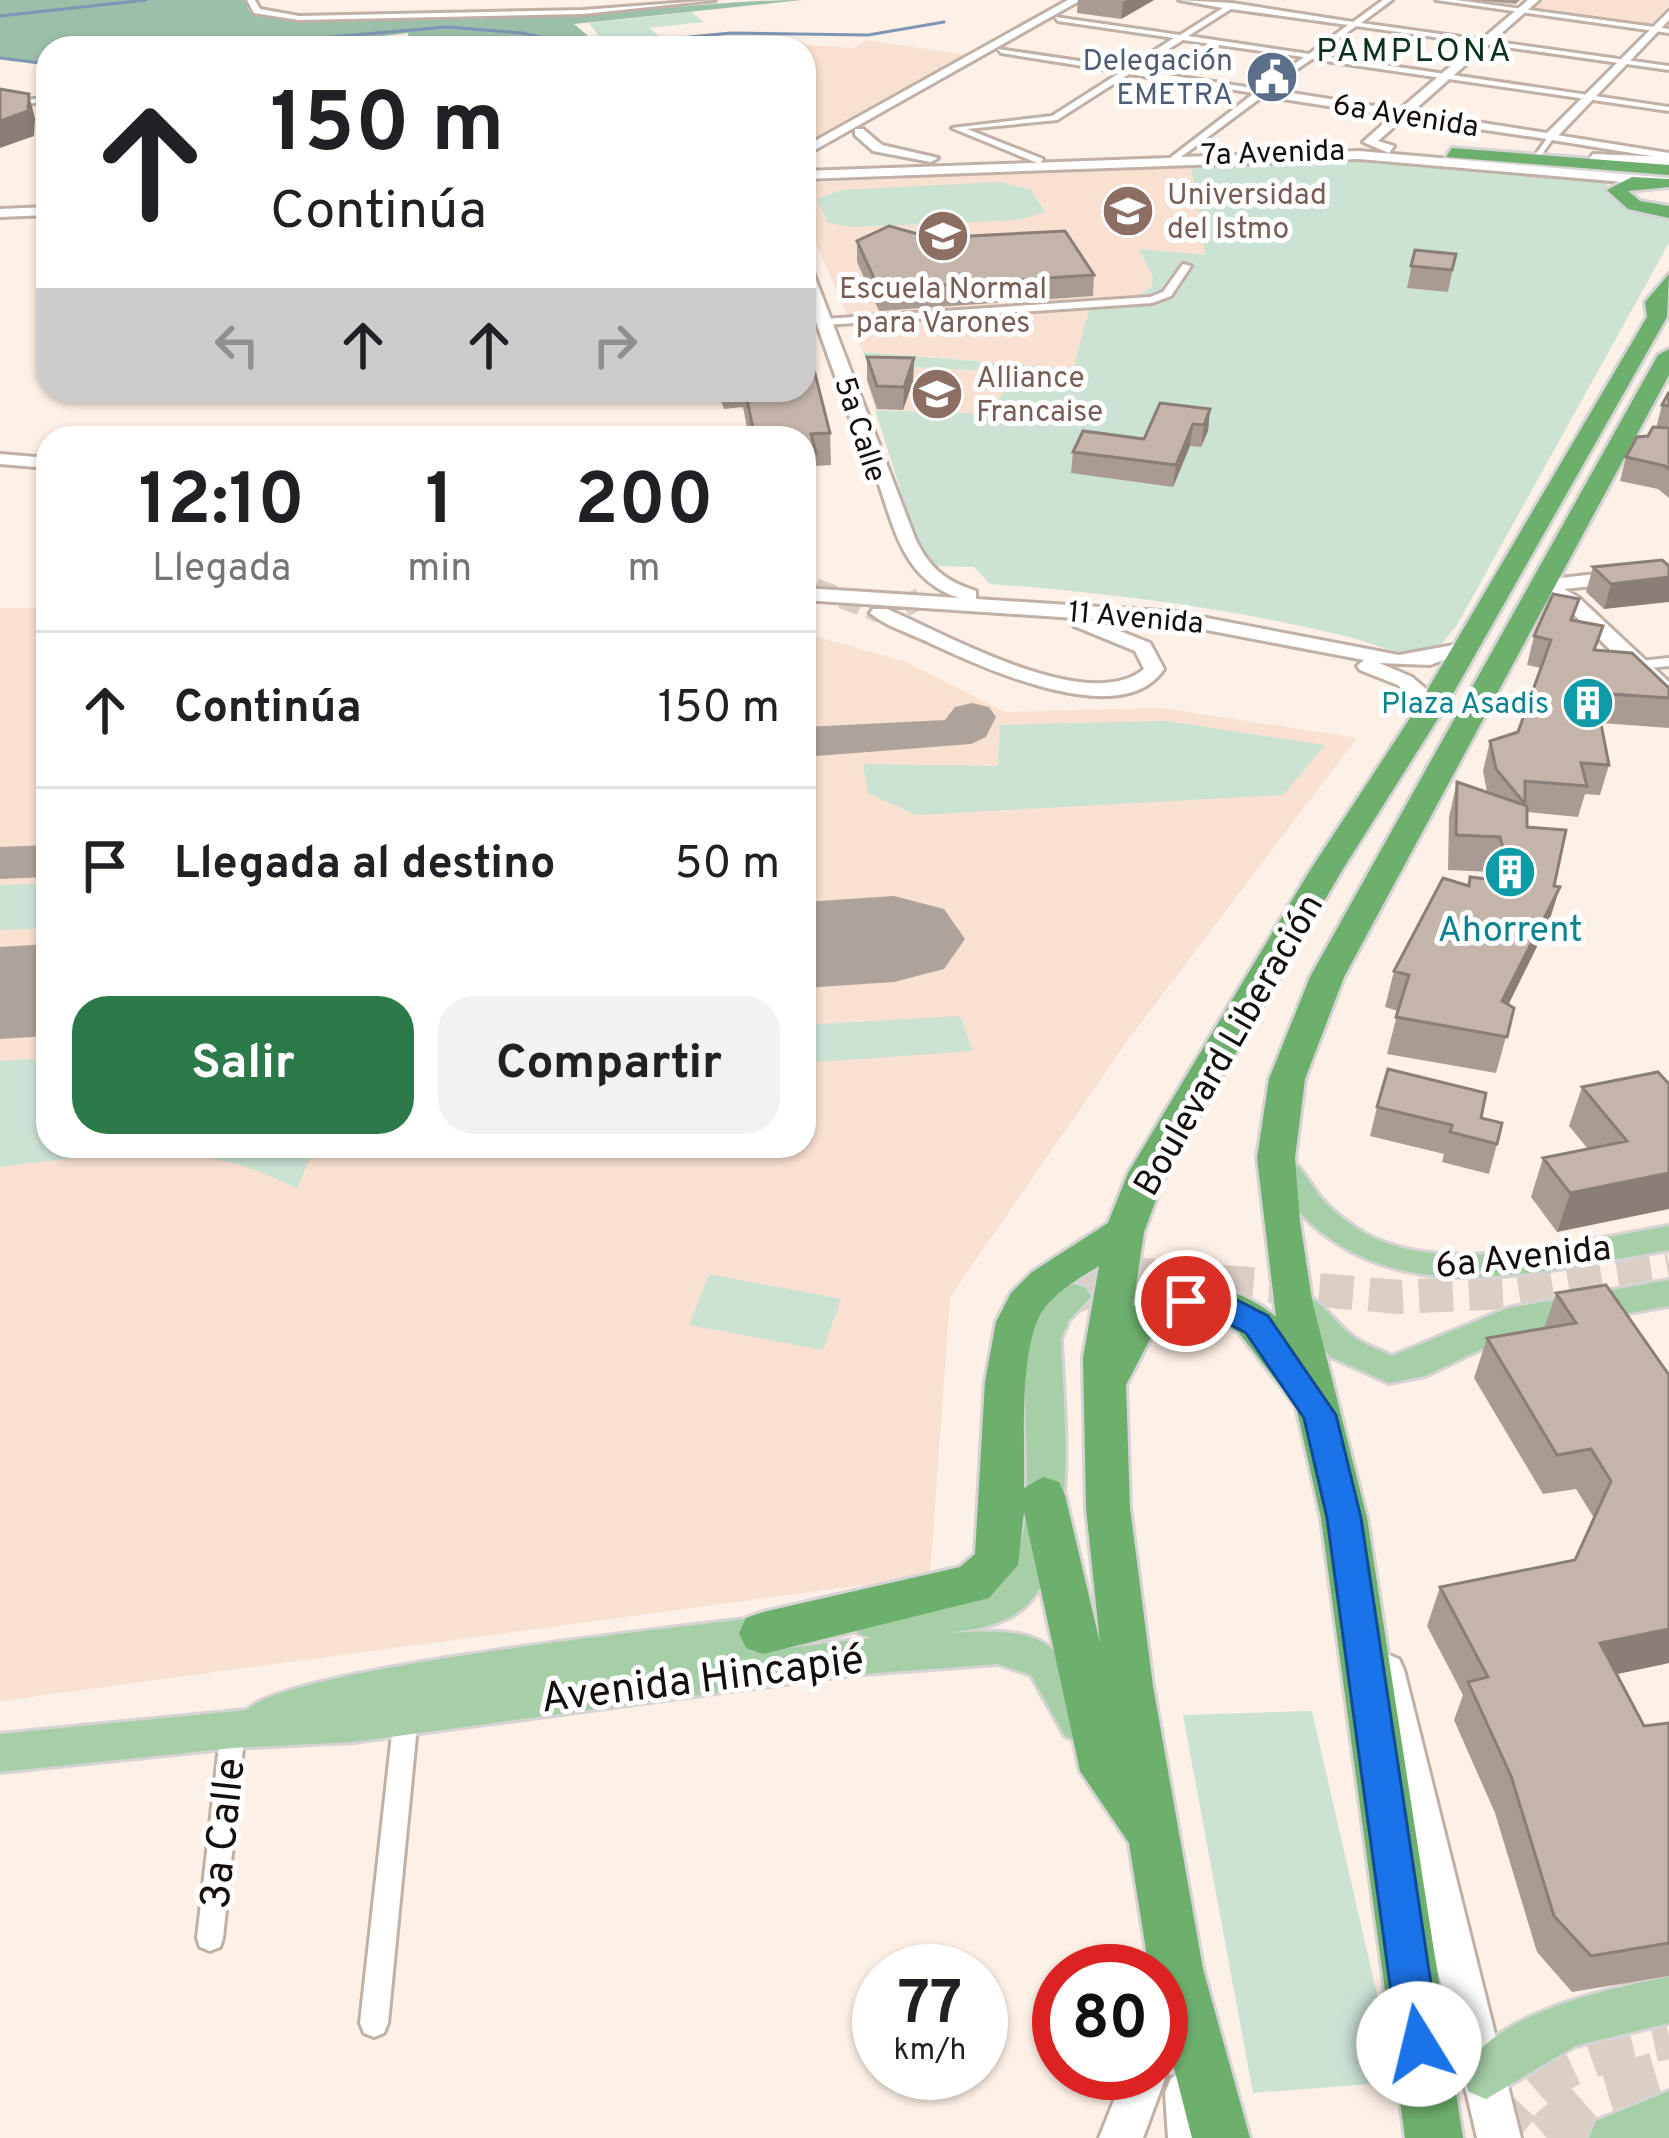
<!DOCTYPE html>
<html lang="es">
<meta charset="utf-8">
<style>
:root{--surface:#fff;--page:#f2f2f2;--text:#202124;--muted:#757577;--line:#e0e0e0;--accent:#2c7a4a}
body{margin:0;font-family:Overpass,sans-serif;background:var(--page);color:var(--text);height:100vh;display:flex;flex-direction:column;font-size:45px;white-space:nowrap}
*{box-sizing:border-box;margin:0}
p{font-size:39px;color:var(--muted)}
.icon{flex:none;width:66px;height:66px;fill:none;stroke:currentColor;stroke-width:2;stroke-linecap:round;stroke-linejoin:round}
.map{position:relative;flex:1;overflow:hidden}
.details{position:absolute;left:36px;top:426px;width:780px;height:732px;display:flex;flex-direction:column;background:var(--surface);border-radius:36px;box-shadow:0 3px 9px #0004}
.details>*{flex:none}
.top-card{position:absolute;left:36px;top:36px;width:780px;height:366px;border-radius:36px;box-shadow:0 3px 9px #0004;background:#fff;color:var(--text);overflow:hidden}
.speed{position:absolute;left:852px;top:1944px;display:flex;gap:24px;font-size:60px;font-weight:700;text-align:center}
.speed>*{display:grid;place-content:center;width:156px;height:156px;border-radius:50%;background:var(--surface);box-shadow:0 3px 9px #0004;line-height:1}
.speed small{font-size:30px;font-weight:400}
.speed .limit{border:18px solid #d22;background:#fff;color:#111}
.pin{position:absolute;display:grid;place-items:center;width:102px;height:102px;color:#fff;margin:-51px;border:6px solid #fff;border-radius:50%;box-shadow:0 3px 12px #0007}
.me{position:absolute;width:132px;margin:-66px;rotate:351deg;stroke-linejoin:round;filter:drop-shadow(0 0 9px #0008)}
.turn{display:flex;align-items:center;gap:42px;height:252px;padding:0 36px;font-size:54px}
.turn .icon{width:156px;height:156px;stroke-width:2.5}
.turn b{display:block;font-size:84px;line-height:102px}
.lanes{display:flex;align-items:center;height:114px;padding:0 36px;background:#0003;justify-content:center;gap:60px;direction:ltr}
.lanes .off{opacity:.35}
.eta{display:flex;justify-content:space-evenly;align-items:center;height:204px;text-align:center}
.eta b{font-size:72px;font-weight:700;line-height:84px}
.cta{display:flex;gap:24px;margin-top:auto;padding:24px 36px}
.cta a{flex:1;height:138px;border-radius:36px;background:var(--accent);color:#fff;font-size:48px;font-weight:700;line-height:138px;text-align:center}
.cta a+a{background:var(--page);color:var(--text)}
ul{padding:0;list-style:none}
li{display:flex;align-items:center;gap:36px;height:156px;padding:0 36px;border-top:3px solid var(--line)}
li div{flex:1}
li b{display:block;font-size:45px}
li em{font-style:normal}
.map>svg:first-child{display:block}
</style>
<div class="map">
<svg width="1669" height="2138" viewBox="0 0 1669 2138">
<rect width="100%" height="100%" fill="#fdf0e6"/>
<!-- built -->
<path fill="#f9e1d1" d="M1543 0H1669V6L1649 26 1530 10Z
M728 39 853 48 867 40 973 56 804 147V48H613Z
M1191 165 1205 256 1140 249 1153 277 1151 287 1132 300 1073 369 863 352 804 216V183Z
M908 367 1017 372 991 414 875 410 866 377 906 378Z
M0 608H48V1146H804V633L906 662 1005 712 1162 708 1357 738 1130 1037 950 1297 930 1576 0 1701Z"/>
<!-- green -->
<path fill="#cce3d4" d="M691 12 704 22 650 28 661 38 605 44 589 23Z
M1395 159 1605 179 1612 199 1669 218V243L1457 625 1438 648C1405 661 1380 645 1349 637 1230 608 1112 593 990 584L974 567 937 566 920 552 875 410 990 414 1016 372 909 367 873 378 863 352 1073 369 1090 307 1132 300 1151 287 1153 277 1139 249 1205 255 1191 165Z
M1000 182 1031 190 1045 212 1019 220 853 227 828 223 817 199 842 190Z
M1166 721 1325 745 1283 795 916 815 868 793 863 764 998 766 1000 725Z
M48 883V928L0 930V885Z
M960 1016 973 1051 804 1063V1025Z
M48 1058V1146H315L297 1189C202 1136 103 1155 0 1167V1061Z
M709 1274 841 1299 823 1350 689 1325Z
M1312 1711 1397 2082 1253 2093 1183 1715Z"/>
<!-- forest -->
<path fill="#9bc0a9" d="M0 0H246L248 10C304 30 373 15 432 13 478 10 525 16 571 14 648 12 724 0 802 0L574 24 599 45 411 48 408 33 305 45 48 48V64L0 58Z"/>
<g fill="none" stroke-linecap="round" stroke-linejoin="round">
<!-- stream -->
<path stroke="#7e96b3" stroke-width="3" d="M0 16 146 0
M200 48 447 27 522 33 587 47 731 33 868 35 944 22
M0 58 48 64"/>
<!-- taxiway -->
<path fill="#aea39b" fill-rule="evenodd" d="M972 703 989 707 996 717 986 737 971 744 804 757V727L945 720 955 707Z
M48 845V877L0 879V847Z"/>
<!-- runway -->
<path fill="#aea39b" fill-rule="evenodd" d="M894 896 944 909 965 939 944 969 894 982 804 988V902Z
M48 944V1036L0 1039V947Z"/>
<!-- secondary-tunnel -->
<path stroke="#dacec5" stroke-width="20" stroke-dasharray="20 9" stroke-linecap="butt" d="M815 588 880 613
M907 594 922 617"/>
<!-- primary-tunnel-far1 -->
<path stroke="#dacec5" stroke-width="34" stroke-dasharray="34 16" stroke-linecap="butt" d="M1074 1297 1114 1279 1145 1275 1399 1297 1506 1292 1669 1265"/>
<!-- primary-tunnel -->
<path stroke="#dacec5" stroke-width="44" stroke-dasharray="44 21" stroke-linecap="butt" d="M1493 2138C1541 2063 1586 2054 1669 2037"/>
<!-- highway-tunnel -->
<path stroke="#dacec5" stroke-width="51" stroke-dasharray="51 26" stroke-linecap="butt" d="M1547 2138 1595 2096 1669 2074"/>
<!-- street casing -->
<g stroke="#c0b0a5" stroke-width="6">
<path id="street" d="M247 0H255L260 9 299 16 583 10 715 0 583 14 299 20 254 13Z
M1179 0 1232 3 1353 22 1383 0H1392L1361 23 1669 66V70L1356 26 1317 55 1669 107V111L1312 59 1261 94 1129 74 1057 120 967 129 1043 159 1040 164 952 128 1052 116 1121 72 1001 53 998 49 1127 68 1174 38 1058 21 1055 17 1180 35 1223 8ZM1231 9 1348 25 1309 54 1188 36ZM1183 40 1304 57 1259 89 1135 70Z
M1436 0H1456L1669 29V33Z
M355 46H397L401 48H351Z
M48 97V101L0 108V104Z
M1550 134 1669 153V159L1552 140 1542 154H1536Z
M1183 264 1191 266 1171 296 1152 303 825 325 820 322 825 319 1150 297 1163 292Z
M1669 658V666L1639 669 1632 665 1639 661Z
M406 1705 415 1708 418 1716 388 2023 384 2033 374 2037 364 2033 360 2023 394 1716 397 1708Z
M233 1718 242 1721 245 1729 223 1938 220 1947 210 1951 200 1947 197 1938 221 1729 224 1721Z"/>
</g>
<!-- secondary casing -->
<g stroke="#c0b0a5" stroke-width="6">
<path id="secondary" d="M1068 0H1081L804 156V147Z
M1528 0H1539L1412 112 1547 133 1669 11V20L1554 140 1404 118 1378 141 1394 146 1389 153 1363 142 1392 116 1263 96 1181 157 1359 151 1669 178V186L1359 159 804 179V171L1170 158 1261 88 1399 110Z
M855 129H863L882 145 938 158 931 162 873 151 855 135Z
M1593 154 1669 157V165L1588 161Z
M48 207V215L0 217V209Z
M804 263 811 267 915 538C929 568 945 581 976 591V599L1175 612 1399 655 1470 642V650L1430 665 1379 663 1412 677 1440 701V711H1424L1398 685 1360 670 1357 666 1364 660 1175 624 1090 619 1150 643 1164 669C1122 733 981 667 928 642 909 633 885 626 870 613L873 609H887C944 633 1088 716 1144 669L1135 651 1074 626 1075 618 804 600V588L959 598C901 579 894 525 875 473L867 466 804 288Z
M0 454 48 458V468L0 464Z
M1669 566V578L1564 589 1578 597 1669 682V700L1661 699 1564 605 1532 586 1542 580Z
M1386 1654 1399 1659 1404 1670 1521 2138H1477L1368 1670 1373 1659Z
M1161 2058 1167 2073 1143 2138H1099L1125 2073H1161Z
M1186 2072 1201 2078 1207 2093 1212 2138H1168L1165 2093 1171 2078Z"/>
</g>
<!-- primary casing -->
<g stroke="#d5d4d3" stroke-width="6">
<path id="primary" d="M1279 1153C1299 1159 1309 1184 1322 1199 1333 1212 1352 1226 1366 1234 1446 1278 1583 1240 1669 1226V1250C1515 1275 1360 1324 1263 1164Z
M1669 1280V1306L1515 1333 1425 1376 1389 1383 1331 1357 1276 1301 1281 1292C1313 1282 1331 1322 1355 1338 1366 1346 1380 1350 1392 1356L1508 1308Z
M1074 1284 1086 1288 1091 1297 1069 1320 1061 1339C1063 1410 1083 1568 1017 1613 997 1626 969 1631 946 1633 1040 1627 1060 1635 1101 1723L1095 1736 1080 1742 1065 1736 1031 1675 998 1664 850 1675 353 1742 233 1748 0 1772V1734L247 1710C289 1667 694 1626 778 1615L792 1620 798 1632 792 1644 779 1649 871 1638 859 1634 853 1622 859 1610C898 1596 949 1611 986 1592 1077 1545 972 1316 1074 1284Z
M1669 1977V2023L1575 2046 1486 2099 1469 2092 1462 2075C1488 2014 1610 1988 1669 1977Z
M1669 2091V2138H1589L1596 2121Z"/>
</g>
<!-- highway casing -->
<g stroke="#d5d4d3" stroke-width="6">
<path id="highway" d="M1452 148 1669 165V175L1446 157Z
M1632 177 1669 179V187L1628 191 1640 201 1669 206V218L1628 209 1607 190Z
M1669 274 1667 317 1446 706 1341 872 1166 1173 1144 1232 1133 1306C1177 1275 1235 1282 1276 1317L1257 1158 1269 1079 1310 977 1658 355 1669 349V375L1344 977 1305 1079 1295 1158 1300 1222 1312 1300 1367 1518 1463 2138H1405L1321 1518 1296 1406 1239 1333 1218 1319 1189 1315 1165 1325 1150 1339 1126 1385 1130 1508 1153 1686 1203 1969 1250 2138H1192L1161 2017V1971L1149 1969 1129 1843 1080 1771 1024 1512 1018 1565 989 1598 763 1654 746 1648 739 1633 746 1618 763 1612 960 1567 975 1554 985 1382 996 1322 1011 1293 1032 1272 1108 1223 1128 1173 1309 872 1418 706 1647 317 1645 302ZM1099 1266 1083 1358 1086 1508 1100 1643 1065 1495 1059 1482 1043 1477 1024 1488C1025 1442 1019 1356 1040 1315 1052 1294 1078 1279 1099 1266Z"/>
</g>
<!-- street -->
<use href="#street" fill="#fff" fill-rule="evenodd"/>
<!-- secondary -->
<use href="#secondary" fill="#fff" fill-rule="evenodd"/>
<!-- primary -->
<use href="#primary" fill="#a7cfa7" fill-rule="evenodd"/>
<!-- highway -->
<use href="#highway" fill="#6daf6d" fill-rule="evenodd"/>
</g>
<!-- wall -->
<path fill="#a99b91" d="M1078 0H1154L1121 19 1077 13Z
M1473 0H1520L1516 4Z
M857 241 1094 275 1093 296 879 311 857 262Z
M1415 250 1456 254 1448 292 1407 288Z
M867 357 914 358 913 381 903 410 877 409 867 380Z
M717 390H804L830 433 831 465 816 466V486L812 488V507L804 510V438H749L743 407 724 409Z
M1669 392V498L1658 489 1620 481 1626 457 1656 428 1662 405Z
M1210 409 1208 431 1201 447 1190 446 1173 487 1071 473 1073 452 1144 439Z
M1662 560 1604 609 1586 592 1593 567Z
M1573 620 1596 651 1669 688V728L1601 723 1609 765 1600 795 1585 794 1578 817 1527 812V827L1554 886 1549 922 1508 1005 1514 1008 1496 1073 1387 1054 1398 1011 1385 1007 1394 971 1467 886 1470 877 1492 879 1491 872 1448 870 1449 817 1457 782 1487 792 1483 771 1490 741 1518 732 1541 668 1527 665 1534 636Z
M1669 1084 1557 1232 1531 1197 1543 1158 1588 1149 1569 1126 1582 1087Z
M1377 1107 1481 1118 1497 1144 1489 1174 1442 1162 1444 1154 1370 1136Z
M1606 1285 1669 1663 1617 1674 1644 1726 1669 1723V1976L1572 1992 1537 1952 1495 1813 1454 1720 1463 1695 1427 1626 1440 1587 1575 1560 1594 1518 1576 1489 1543 1494 1474 1378 1487 1338 1544 1329 1556 1293Z"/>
<!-- shaded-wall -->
<path fill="#8a7e76" d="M1127 0H1154L1121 19 1123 2Z
M29 94 35 119 34 136 0 148V121Z
M914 358 913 381 903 410 904 387Z
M1210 409 1208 431 1201 447 1204 425Z
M1193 424 1190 446 1173 487 1176 465Z
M816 454V486L812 488V507L804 510V461Z
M1669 577V602L1604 609 1611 584Z
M1560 887 1549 922 1492 1038 1502 1001Z
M1669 1173V1209L1557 1232 1570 1193Z
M1669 1629V1663L1584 1681 1600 1643Z"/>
<!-- building -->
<path fill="#c5b4a9" stroke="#8a7e76" stroke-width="3" d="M0 89 29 94 28 111 0 121Z
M889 226 932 238 1065 231 1094 275 879 289 857 241Z
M1415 250 1456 254 1452 270 1411 266Z
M804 330 830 433 811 434 816 454 804 461V438H755L745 390H804Z
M867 357 914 358 904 387 877 386Z
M1669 392V406L1662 405Z
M1160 403 1210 409 1204 425 1193 424 1176 465 1073 452 1083 431 1144 439Z
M1653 427 1669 428V469L1665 466 1626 457 1637 437 1648 436Z
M1662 560 1669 566V577L1611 584 1593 567Z
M1553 594 1579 599 1571 620 1603 626 1594 650 1632 653 1669 688V698L1595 693 1609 765 1581 763 1587 786 1525 781V804L1496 769 1490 741 1518 732 1551 640 1534 636Z
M1457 782 1527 806V827L1566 830 1554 886 1560 887 1502 1001 1514 1008 1507 1037 1396 1017 1409 975 1394 971 1443 878 1469 886 1470 877 1512 882 1500 837 1456 835Z
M1388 1069 1486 1093 1481 1118 1502 1123 1497 1144 1450 1132 1452 1125 1377 1107Z
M1658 1072 1669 1084V1173L1570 1193 1543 1158 1627 1141 1582 1087Z
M1606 1285 1669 1375V1629L1600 1643 1644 1726 1669 1723V1943L1591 1956 1554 1916 1511 1776 1468 1682 1488 1677 1440 1587 1575 1560 1611 1481 1591 1449 1557 1455 1487 1338 1576 1323 1556 1293Z"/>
<!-- route -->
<path fill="#1a73e8" stroke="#114b97" stroke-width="3" d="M1186 1290 1235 1299 1268 1316 1336 1415 1361 1518 1440 2044 1434 2059 1419 2065 1404 2059 1398 2044 1327 1518 1304 1418 1246 1333 1218 1318 1175 1309 1170 1301 1175 1293Z"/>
<!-- icons -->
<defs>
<g id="civic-disc" transform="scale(2.7)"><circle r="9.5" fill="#5c6f8a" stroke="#fff"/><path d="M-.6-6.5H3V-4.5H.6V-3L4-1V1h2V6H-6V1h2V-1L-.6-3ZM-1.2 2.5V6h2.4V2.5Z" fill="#fff"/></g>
<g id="university-disc" transform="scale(2.7)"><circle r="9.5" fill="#8d6e63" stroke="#fff"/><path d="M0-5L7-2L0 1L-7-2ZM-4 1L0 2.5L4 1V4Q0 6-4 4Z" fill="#fff"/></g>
<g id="school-disc" transform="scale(2.7)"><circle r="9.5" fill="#8d6e63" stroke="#fff"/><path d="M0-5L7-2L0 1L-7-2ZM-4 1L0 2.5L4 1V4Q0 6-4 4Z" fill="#fff"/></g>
<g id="building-disc" transform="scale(2.7)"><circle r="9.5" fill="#0f9aa8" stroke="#fff"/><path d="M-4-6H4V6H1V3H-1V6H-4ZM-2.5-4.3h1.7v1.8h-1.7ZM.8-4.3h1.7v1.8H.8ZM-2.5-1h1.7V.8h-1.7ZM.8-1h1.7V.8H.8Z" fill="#fff"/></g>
</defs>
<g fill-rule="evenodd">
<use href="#civic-disc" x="1272" y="77"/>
<use href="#university-disc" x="1128" y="211"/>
<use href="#school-disc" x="943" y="236"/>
<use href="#school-disc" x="937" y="394"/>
<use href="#building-disc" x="1588" y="703"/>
<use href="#building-disc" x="1510" y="872"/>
</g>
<g text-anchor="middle" stroke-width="10" stroke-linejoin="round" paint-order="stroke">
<!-- far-service labels -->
<g font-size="30" fill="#4e5e75" stroke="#fff" text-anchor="end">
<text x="1233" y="70">Delegación<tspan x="1233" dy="34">EMETRA</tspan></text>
</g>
<!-- far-street labels -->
<g font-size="30" fill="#150f0b" stroke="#fff">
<text transform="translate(1406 115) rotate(9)" y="10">6a Avenida</text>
<text transform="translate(1273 152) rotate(-2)" y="10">7a Avenida</text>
<text transform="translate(861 429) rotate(72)" y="10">5a Calle</text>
<text transform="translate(1136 617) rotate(5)" y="10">11 Avenida</text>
</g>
<!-- far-education labels -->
<g font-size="30" fill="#785e54" stroke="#fff" text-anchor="start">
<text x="1167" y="204">Universidad<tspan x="1167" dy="34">del Istmo</tspan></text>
<text x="943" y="298" text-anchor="middle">Escuela Normal<tspan x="943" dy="34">para Varones</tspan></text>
<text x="976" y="387">Alliance<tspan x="976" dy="34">Francaise</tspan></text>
</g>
<!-- far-culture labels -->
<g font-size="30" fill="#0d838f" stroke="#fff" text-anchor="end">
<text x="1549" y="713">Plaza Asadis</text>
</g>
<!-- far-neighbourhood labels -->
<g font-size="33" letter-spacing="3" fill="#0c321b" stroke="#fff">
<text x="1415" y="61">PAMPLONA</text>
</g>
<!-- culture labels -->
<g font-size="36" fill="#0d838f" stroke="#fff">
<text x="1510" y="941">Ahorrent</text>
</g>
<!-- street labels -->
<g font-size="36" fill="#150f0b" stroke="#fff">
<text transform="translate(1227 1044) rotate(-60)" y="13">Boulevard Liberación</text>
<text transform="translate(1523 1255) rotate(-6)" y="13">6a Avenida</text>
</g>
<!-- near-street labels -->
<g font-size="42" fill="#150f0b" stroke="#fff">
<text transform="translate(702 1677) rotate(-7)" y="15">Avenida Hincapié</text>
<text transform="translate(221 1833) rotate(-84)" y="15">3a Calle</text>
</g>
</g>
</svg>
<div class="speed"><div>77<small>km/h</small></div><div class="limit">80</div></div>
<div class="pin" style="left:1186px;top:1301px;background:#d93025"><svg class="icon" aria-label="arrive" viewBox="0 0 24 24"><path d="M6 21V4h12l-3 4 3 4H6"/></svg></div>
<svg class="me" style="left:1419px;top:2044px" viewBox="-20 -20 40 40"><circle r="19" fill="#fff"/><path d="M0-13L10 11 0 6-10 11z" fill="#1a73e8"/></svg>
<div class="top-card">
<div class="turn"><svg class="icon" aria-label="ahead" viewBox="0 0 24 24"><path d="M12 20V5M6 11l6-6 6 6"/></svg><div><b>150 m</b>Continúa</div></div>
<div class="lanes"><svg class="icon off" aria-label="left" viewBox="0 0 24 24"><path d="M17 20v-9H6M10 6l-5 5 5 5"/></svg><svg class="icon" aria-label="ahead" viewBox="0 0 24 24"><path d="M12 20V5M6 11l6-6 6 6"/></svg><svg class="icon" aria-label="ahead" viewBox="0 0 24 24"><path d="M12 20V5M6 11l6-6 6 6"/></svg><svg class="icon off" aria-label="right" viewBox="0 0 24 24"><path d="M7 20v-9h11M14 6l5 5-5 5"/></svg></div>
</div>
<section class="details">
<div class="eta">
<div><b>12:10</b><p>Llegada</p></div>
<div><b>1</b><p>min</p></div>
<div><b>200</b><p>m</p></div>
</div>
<ul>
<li><svg class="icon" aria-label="ahead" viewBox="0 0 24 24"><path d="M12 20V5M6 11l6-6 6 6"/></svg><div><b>Continúa</b></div><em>150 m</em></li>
<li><svg class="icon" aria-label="arrive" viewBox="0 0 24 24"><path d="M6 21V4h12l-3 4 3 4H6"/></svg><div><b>Llegada al destino</b></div><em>50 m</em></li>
</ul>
<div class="cta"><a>Salir</a><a>Compartir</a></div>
</section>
</div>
